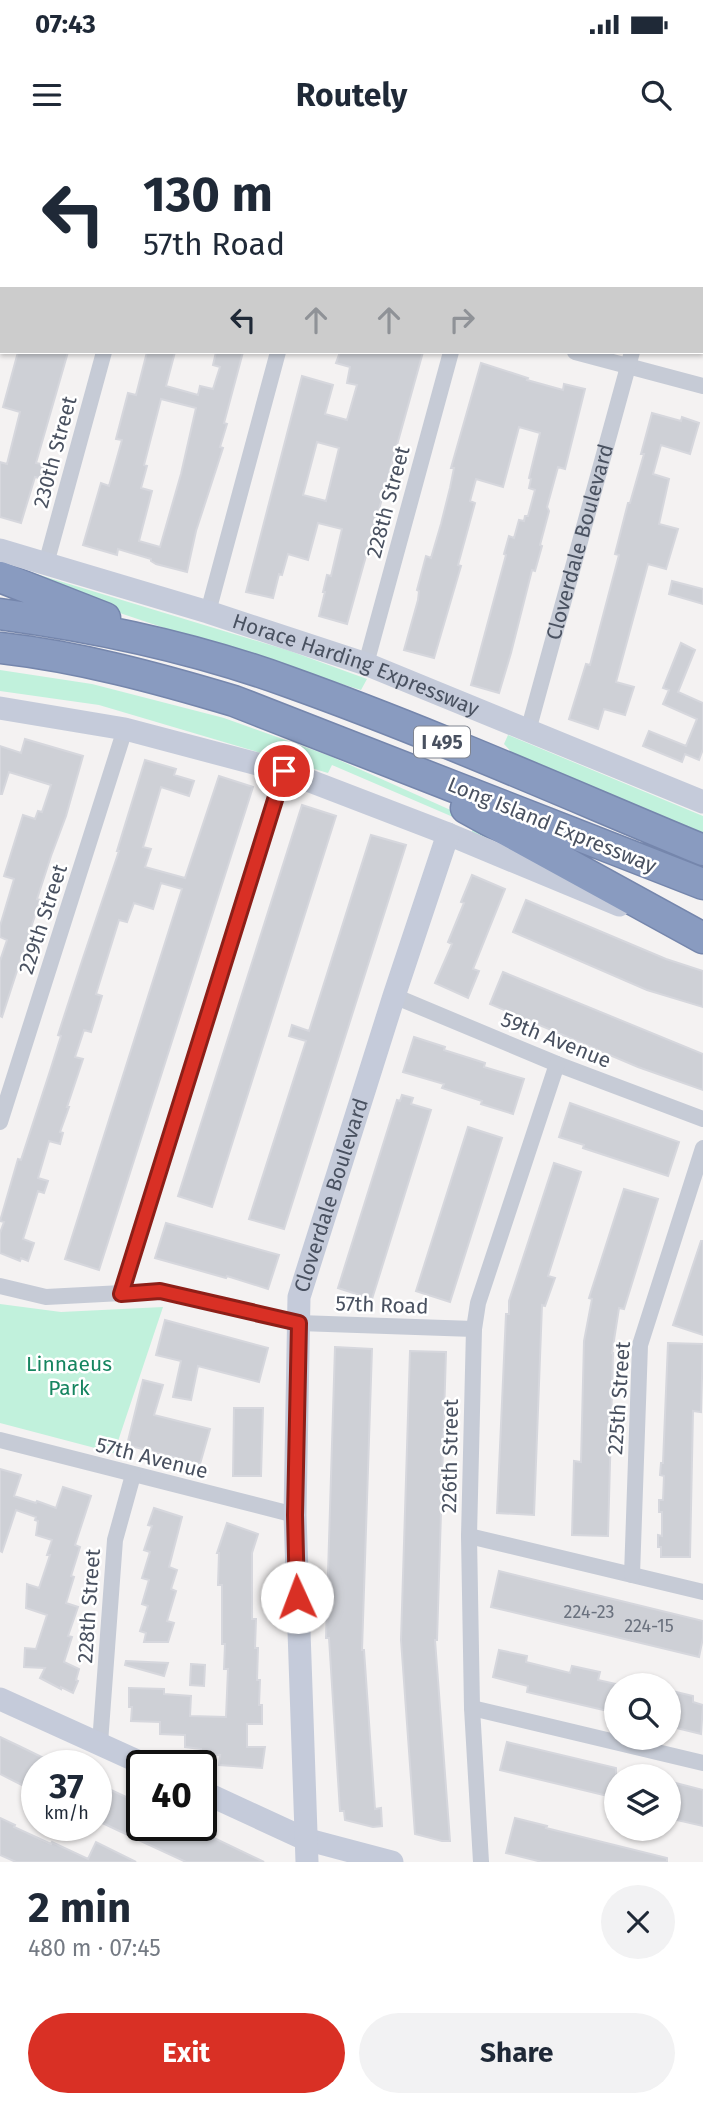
<!DOCTYPE html>
<meta charset="utf-8">
<style>
:root{--surface:#fff;--page:#f2f2f3;--text:#1f2937;--muted:#747a83;--accent:#d93025}
body{margin:0;font-family:"Fira Sans",sans-serif;background:var(--page);color:var(--text);height:100vh;display:flex;flex-direction:column;font-size:26px;white-space:nowrap}
*{box-sizing:border-box;margin:0}
p{font-size:23px;color:var(--muted)}
.icon{flex:none;width:38px;height:38px;fill:none;stroke:currentColor;stroke-width:2;stroke-linecap:round;stroke-linejoin:round}
.map{position:relative;height:1722px;overflow:hidden}
.side{display:flex;flex-direction:column;background:var(--surface);flex:1}
.side>*{flex:none}
.hud{position:absolute;left:0px;top:0px;width:704px;height:214px;box-shadow:0 2px 5px #0004;background:#fff;color:var(--text);overflow:hidden}
.controls{position:absolute;left:604px;top:1533px;display:grid;gap:14px}
.controls a{display:grid;place-items:center;width:77px;height:77px;border-radius:50%;background:var(--surface);box-shadow:0 2px 5px #0004;font-size:35px}
.speed{position:absolute;left:21px;top:1610px;display:flex;gap:14px;font-size:35px;font-weight:700;text-align:center}
.speed>*{display:grid;place-content:center;width:91px;height:91px;border-radius:50%;background:var(--surface);box-shadow:0 2px 5px #0004;line-height:1}
.speed small{font-size:18px;font-weight:400}
.speed .limit{border:4px solid #111;border-radius:10px;background:#fff;color:#111}
.pin{position:absolute;display:grid;place-items:center;width:60px;height:60px;color:#fff;margin:-30px;border:4px solid #fff;border-radius:50%;box-shadow:0 2px 7px #0007}
.me{position:absolute;width:77px;margin:-38px;rotate:358deg;stroke-linejoin:round;filter:drop-shadow(0 0 5px #0008)}
.turn{display:flex;align-items:center;gap:24px;height:147px;padding:0 28px;font-size:32px}
.turn .icon{width:91px;height:91px;stroke-width:2.5}
.turn b{display:block;font-size:49px;line-height:60px}
.lanes{display:flex;align-items:center;height:66px;padding:0 28px;background:#0003;justify-content:center;gap:35px;direction:ltr}
.lanes .off{opacity:.35}
.round{display:grid;place-items:center;flex:none;width:74px;height:74px;border-radius:37px;background:var(--page)}
.overview{display:flex;align-items:center;justify-content:space-between;height:119px;padding:0 28px}
h1{font-size:42px;font-weight:700;line-height:52px}
.action{display:flex;gap:14px;margin-top:auto;padding:14px 28px}
.action a{flex:1;height:80px;border-radius:42px;background:var(--accent);color:#fff;font-size:28px;font-weight:700;line-height:80px;text-align:center}
.action a+a{background:var(--page);color:var(--text)}
.status{display:flex;justify-content:space-between;align-items:center;height:49px;padding:0 35px;background:var(--surface);direction:ltr}
.status svg{height:19px;fill:currentColor}
header{display:flex;justify-content:space-between;align-items:center;height:91px;padding:0 28px;background:var(--surface);font-size:32px;font-weight:700}
.map>svg:first-child{display:block}
</style>
<div class="status"><b>07:43</b><svg viewBox="0 0 49 12"><path d="M0 12V9h3v3zM5 12V6h3v6zM10 12V3h3v9zM15 12V0h3v12zM26 1h20v11H26zM47 4h2v5h-2z"/></svg></div>
<header><svg class="icon" aria-label="menu" viewBox="0 0 24 24"><path d="M4 6h16M4 12h16M4 18h16"/></svg>Routely<svg class="icon" aria-label="search" viewBox="0 0 24 24"><circle cx="10" cy="10" r="6"/><path d="M15 15l6 6"/></svg></header>
<div class="map">
<svg width="703" height="1722" viewBox="0 0 703 1722">
<rect width="100%" height="100%" fill="#f4f2f2"/>
<!-- green -->
<path fill="#c1f1dc" d="M0 423 290 511 367 539 361 550 212 504 102 467Z
M0 530 92 544 224 578 330 616 484 685 616 755 471 694 474 686 332 625 328 633 99 565 0 551Z
M508 595 703 676V695L516 617 504 604Z
M0 1164 61 1172 163 1167 114 1313 0 1283Z"/>
<!-- building -->
<path fill="#ced0d6" stroke="#d6d7dd" stroke-width="2" fill-rule="evenodd" d="M18 212H68L36 323 47 325 43 339 35 337 21 383 0 377V322L7 324 20 272 3 267Z
M147 212H175L166 246 198 255 200 246 213 249 220 227 213 225 216 212H243L224 283 227 284 220 307 223 308 196 391 187 432 156 424 151 421V419L118 409 117 415 83 405 101 343 109 346 122 300 116 299 128 253 136 255ZM161 259 196 268 181 334 160 407 139 401 152 351 141 348 147 326 144 325Z
M340 212H423L347 484 319 476 325 452H323L327 435 331 436 342 389 318 383 308 420 288 414 282 435 279 434 273 458 246 452 302 236 333 245 325 274 347 280 357 245 347 243 350 227 336 223ZM317 302 339 308 326 361 303 355Z
M481 223 528 238 527 240 563 250 564 244 585 249 565 329 558 327 547 367 549 371 540 405 542 406 535 431 532 430 511 513 499 553 471 545 506 415 504 414 509 396 514 398 519 380 524 381 525 376H528L535 350 529 348 531 339 529 338 540 293 519 287 503 347 476 339 470 361 475 363 458 425 461 426 434 518 404 510 418 460 419 451 417 450 426 416 431 418 441 384 450 348 454 328H451Z
M652 273 681 281 682 277 699 283 690 314 661 305 653 334 669 339 659 384 678 389 666 429 648 424 616 542 634 547 625 575 604 569 598 589 569 579 586 524 590 525 619 415 615 414 628 363H630L644 314H641Z
M672 441 703 449V464L669 454Z
M681 503 695 510 678 552 703 563V609L699 620 685 614 682 622 643 606 649 591 686 606 697 579 663 564 669 550 663 548Z
M25 599 83 616 66 676 51 716 37 759 40 760 2 877 0 876V821L7 800 0 797V786L14 739 4 736 23 675 35 679 38 671 42 672 51 645 9 632 2 654H0V606L21 613Z
M145 620 176 629 174 635 194 641 189 656 161 647 143 707 151 709 145 727 185 738 219 636 253 647 99 1130 65 1119 182 749 161 743 153 769 134 763 127 782 119 780 96 854 102 856 91 892 84 890 75 917 83 919 67 967H69L60 992 63 993 60 1004 49 1001 38 1038 48 1041 44 1053 38 1051 23 1099 34 1103 28 1121 21 1118 20 1121 0 1113V1093L4 1082 0 1081 18 1019 21 1020 50 931 61 896 58 895 82 821 119 711H117Z
M302 665 336 676 212 1067 178 1056Z
M371 695 406 705 284 1089 249 1079 306 901 289 896 292 885 309 891Z
M472 735 505 749 473 829 479 831 468 858 435 843 452 804 448 802 464 763 461 762Z
M526 760 666 819 703 831V867L647 850 513 792Z
M503 832 703 914V950L638 927 490 864Z
M414 897 445 907 444 910 485 923 484 927 524 939 513 974 481 964 482 961 442 948 444 944 403 932Z
M402 955 413 958 411 964 431 970 372 1159 338 1148 397 960 400 961Z
M570 963 679 1002 668 1036 583 1008 584 1005 559 997Z
M468 987 502 998 450 1162 416 1151Z
M554 1023 581 1032 548 1136 555 1138 545 1166 542 1165 534 1375 497 1373 506 1174H509V1161Z
M624 1049 658 1059 624 1169 619 1168 612 1213H613L608 1396 572 1395 574 1321 581 1322 584 1201 592 1159 589 1158Z
M166 1083 279 1115 268 1149 227 1136 226 1138 155 1118Z
M701 1101H703V1195L673 1185Z
M165 1180 268 1208 259 1242 198 1226 191 1260 173 1257 181 1221 156 1215Z
M668 1203 703 1204 701 1272 693 1271 690 1417H661V1407H658V1395L662 1396V1372H659V1360H663L664 1336 660 1335 661 1323H663Z
M335 1207 372 1209 362 1510H364L375 1669 381 1668 382 1686 373 1687 345 1680 344 1671H340L329 1498H326Z
M410 1211 446 1212 437 1500H435L450 1701H442L415 1694 401 1500Z
M143 1240 163 1245 154 1275 210 1289 200 1324 127 1305Z
M234 1268H263L261 1336H233Z
M0 1329 21 1335 14 1356 36 1363 37 1361 56 1368 63 1347 91 1356 75 1405 80 1407 71 1436 74 1437 66 1463 78 1467 68 1496 72 1497 64 1522 79 1529 76 1540 78 1541 73 1553 61 1547V1549L40 1538 45 1528 24 1527 25 1508 36 1509 47 1475 26 1468 27 1444 39 1448 50 1415H47L52 1400 36 1395 38 1381 35 1380 36 1377 16 1370 2 1412 0 1411Z
M154 1368 182 1377 169 1427 177 1430 171 1449 176 1451 167 1481 174 1483 168 1502H144L146 1493 140 1491 148 1466 142 1464 149 1440 142 1438 150 1412 144 1410 152 1386 148 1385Z
M227 1383 258 1394 252 1413V1479H256L255 1508H258L257 1540H260L259 1565H262V1584H247V1607H265L262 1628 219 1625 220 1615 201 1614V1609L185 1607V1595L160 1594V1582L131 1581 132 1567H129V1548L164 1549V1554L191 1556 190 1576 226 1577 228 1529H224L225 1504H222V1445H218L219 1413H217Z
M499 1431 703 1481V1498L699 1517 491 1467Z
M499 1510 527 1516 526 1522 570 1533 572 1526 600 1532 598 1540 616 1544V1573L527 1552 528 1546 493 1537Z
M126 1521 168 1523 164 1536 125 1525Z
M191 1524 205 1525 204 1546 190 1545Z
M668 1550 693 1556V1562L703 1565 701 1594 668 1586Z
M0 1597 19 1606 60 1626H37V1652L22 1645 0 1634Z
M507 1602 616 1628V1658L500 1630Z
M668 1641 703 1650V1686L668 1678Z
M96 1643 139 1663 134 1673 137 1675 132 1685H187L264 1722H186L130 1696 96 1680Z
M0 1678 15 1685 14 1687 51 1704 52 1702 88 1719 96 1702 136 1722H16L0 1715Z
M515 1678 547 1686 546 1688 667 1718V1722H542L506 1713Z"/>
<g fill="none" stroke-linecap="round" stroke-linejoin="round">
<!-- highway casing -->
<g stroke="#7586ac" stroke-width="33">
<path id="highway" d="M0 437 105 478
M0 474C98 487 196 508 289 542 429 592 566 653 703 710
M0 508C80 517 157 538 234 561L703 744
M466 668 703 798"/>
</g>
<!-- street -->
<g stroke="#c6cbd6" stroke-width="16">
<path d="M161 2 162 0"/>
<path d="M335 2V0"/>
<path d="M508 2 509 0"/>
<path d="M689 2V0"/>
<path d="M0 55 2 56"/>
<path d="M575 212 703 246"/>
<path d="M46 424 104 212"/>
<path d="M208 472 278 212"/>
<path d="M366 524 451 212"/>
<path id="s1" d="M528 591 632 212"/>
<path d="M394 856 557 924 703 979"/>
<path d="M0 982 125 589"/>
<path d="M0 1146 46 1157 160 1151 299 1183 474 1189"/>
<path d="M121 1154 284 631"/>
<path d="M0 1300 295 1375"/>
<path d="M469 1396 703 1452"/>
<path d="M632 1435 640 1205 703 1008"/>
<path d="M472 1568 703 1623"/>
<path d="M100 1603 115 1400 133 1335"/>
<path d="M481 1722 472 1568 469 1396 474 1189 478 1163 557 924"/>
</g>
<!-- secondary -->
<g stroke="#c5cbda" stroke-width="23">
<path id="s2" d="M0 410 208 472 366 524 703 662"/>
<path d="M0 568 125 589 284 631 448 694 619 765"/>
<path d="M0 1559 148 1626"/>
<path d="M201 1651 305 1699 392 1722"/>
<path id="s3" d="M307 1722 295 1375 299 1157 394 856 448 694"/>
</g>
<!-- highway -->
<use href="#highway" stroke="#899bc0" stroke-width="30"/>
</g>
<g fill="none" stroke-linecap="round" stroke-linejoin="round">
<!-- route casing -->
<g stroke="#8d1f18" stroke-width="18">
<path id="route" d="M284 631 121 1154 160 1151 299 1183 295 1375 297 1457"/>
</g>
<!-- route -->
<use href="#route" stroke="#d93025" stroke-width="12"/>
</g>
<g text-anchor="middle" stroke-width="5" stroke-linejoin="round" paint-order="stroke">
<!-- number labels -->
<g font-size="18" fill="#6a717e">
<text x="589" y="1478">224-23</text>
<text x="649" y="1492">224-15</text>
</g>
<!-- shield labels -->
<rect fill="#fff" stroke="#808590" stroke-width="2" x="414" y="586.5" width="56" height="31" rx="5"/>
<g font-size="19" font-weight="bold" fill="#495160">
<text x="442" y="609">I 495</text>
</g>
<!-- street labels -->
<g font-size="21" fill="#495160" stroke="#fff">
<text transform="translate(55 312) rotate(-75)" y="7">230th Street</text>
<text transform="translate(388 362) rotate(-75)" y="7">228th Street</text>
<text dy="7" stroke="none"><textPath href="#s1" startOffset="196">Cloverdale Boulevard</textPath></text>
<text dy="7" stroke="none"><textPath href="#s2" startOffset="374">Horace Harding Expressway</textPath></text>
<text transform="translate(552 685) rotate(22)" y="7">Long Island Expressway</text>
<text transform="translate(43 779) rotate(-72)" y="7">229th Street</text>
<text transform="translate(556 900) rotate(22)" y="7">59th Avenue</text>
<text dy="7" stroke="none"><textPath href="#s3" startOffset="672">Cloverdale Boulevard</textPath></text>
<text transform="translate(382 1165) rotate(2)" y="7">57th Road</text>
<text transform="translate(619 1258) rotate(-86)" y="7">225th Street</text>
<text transform="translate(450 1316) rotate(-89)" y="7">226th Street</text>
<text transform="translate(152 1318) rotate(14)" y="7">57th Avenue</text>
<text transform="translate(89 1466) rotate(-86)" y="7">228th Street</text>
</g>
<!-- park labels -->
<g font-size="21" fill="#168560" stroke="#fff">
<text x="69" y="1231">Linnaeus<tspan x="69" dy="24">Park</tspan></text>
</g>
</g>
</svg>
<div class="controls">
<a><svg class="icon" aria-label="search" viewBox="0 0 24 24"><circle cx="10" cy="10" r="6"/><path d="M15 15l6 6"/></svg></a>
<a><svg class="icon" aria-label="layers" viewBox="0 0 24 24"><path d="M12 4l9 5-9 5-9-5zM3 14l9 5 9-5"/></svg></a>
</div>
<div class="speed"><div>37<small>km/h</small></div><div class="limit">40</div></div>
<div class="pin" style="left:284px;top:631px;background:#d93025"><svg class="icon" aria-label="arrive" viewBox="0 0 24 24"><path d="M6 21V4h12l-3 4 3 4H6"/></svg></div>
<svg class="me" style="left:297px;top:1457px" viewBox="-20 -20 40 40"><circle r="19" fill="#fff"/><path d="M0-13L10 11 0 6-10 11z" fill="#d93025"/></svg>
<div class="hud">
<div class="turn"><svg class="icon" aria-label="left" viewBox="0 0 24 24"><path d="M17 20v-9H6M10 6l-5 5 5 5"/></svg><div><b>130 m</b>57th Road</div></div>
<div class="lanes"><svg class="icon" aria-label="left" viewBox="0 0 24 24"><path d="M17 20v-9H6M10 6l-5 5 5 5"/></svg><svg class="icon off" aria-label="ahead" viewBox="0 0 24 24"><path d="M12 20V5M6 11l6-6 6 6"/></svg><svg class="icon off" aria-label="ahead" viewBox="0 0 24 24"><path d="M12 20V5M6 11l6-6 6 6"/></svg><svg class="icon off" aria-label="right" viewBox="0 0 24 24"><path d="M7 20v-9h11M14 6l5 5-5 5"/></svg></div>
</div>
</div>
<section class="side">
<div class="overview"><div><h1>2 min</h1><p>480 m · 07:45</p></div><a class="round"><svg class="icon" aria-label="close" viewBox="0 0 24 24"><path d="M6 6l12 12M18 6L6 18"/></svg></a></div>
<div class="action"><a>Exit</a><a>Share</a></div>
</section>
